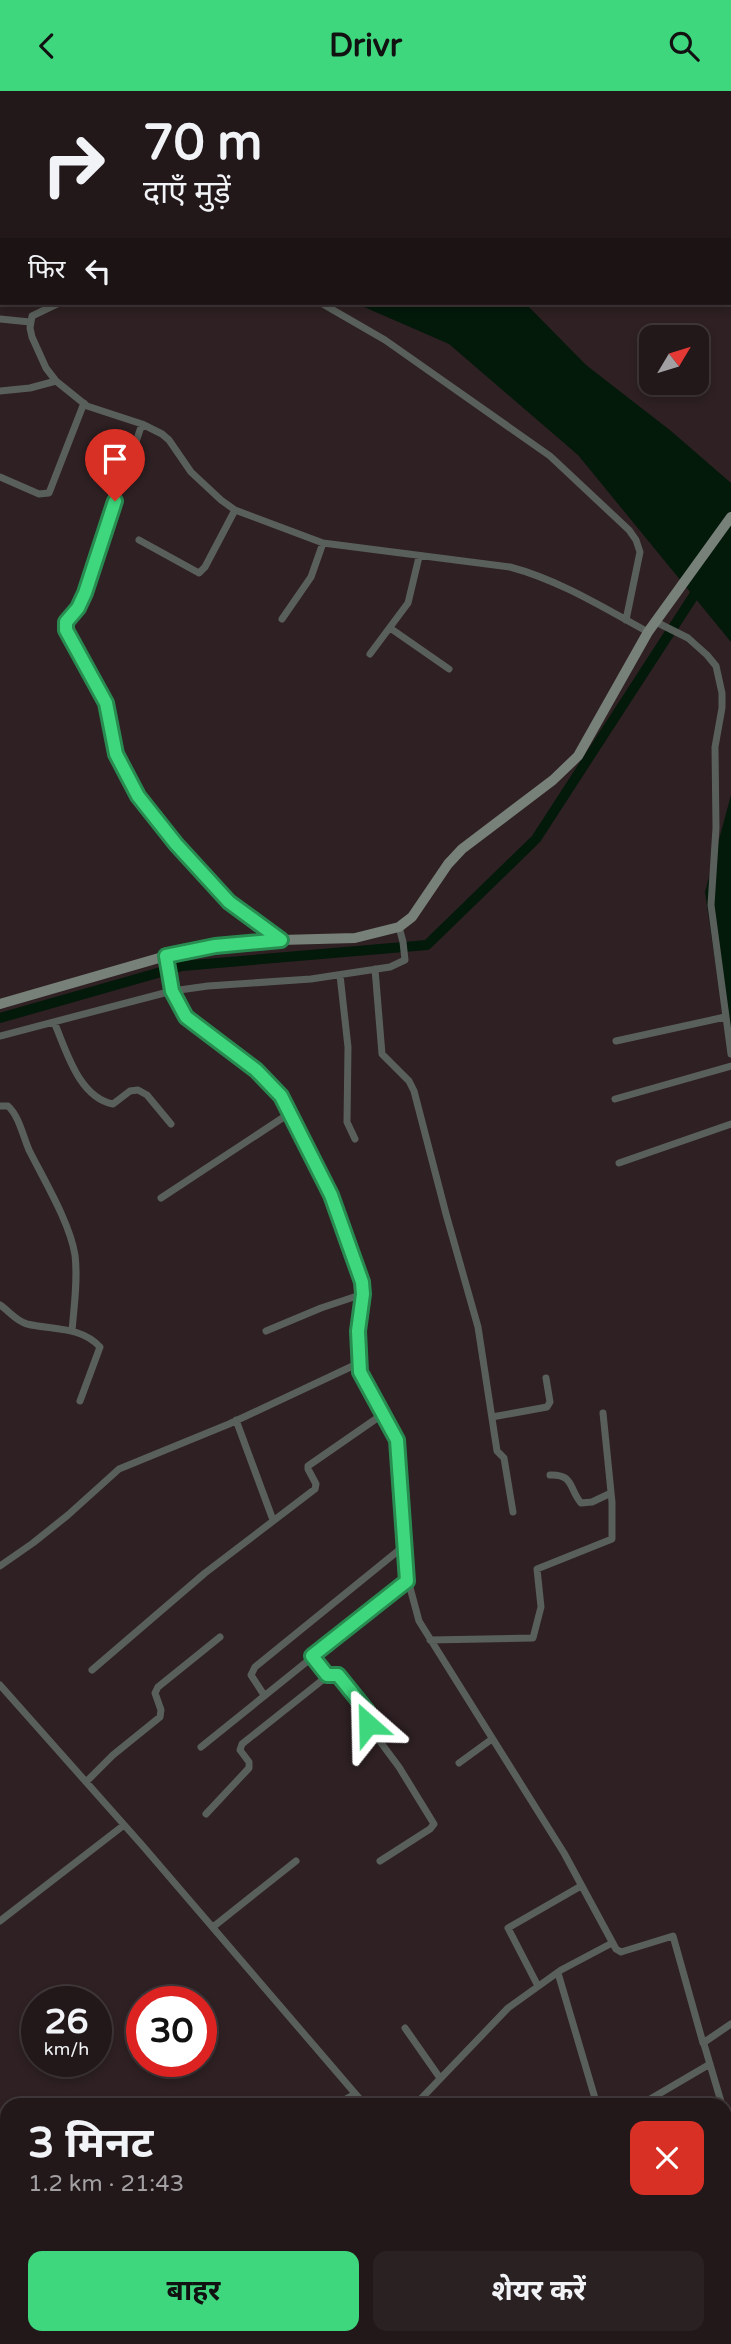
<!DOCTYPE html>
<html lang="hi">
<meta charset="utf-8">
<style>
:root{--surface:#22181a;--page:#2a2123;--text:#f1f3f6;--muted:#a2a0a2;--line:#3f3739;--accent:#3ed77d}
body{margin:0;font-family:"Varela Round","Noto Sans Devanagari",sans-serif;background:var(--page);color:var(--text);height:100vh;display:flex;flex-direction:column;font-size:26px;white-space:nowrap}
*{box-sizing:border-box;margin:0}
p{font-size:23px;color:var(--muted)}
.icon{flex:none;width:38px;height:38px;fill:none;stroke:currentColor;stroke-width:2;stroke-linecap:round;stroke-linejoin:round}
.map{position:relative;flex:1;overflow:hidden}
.panel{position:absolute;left:0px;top:2007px;width:732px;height:247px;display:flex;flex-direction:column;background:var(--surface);border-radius:21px 21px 0 0;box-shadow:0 4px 10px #0003,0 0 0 2px var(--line)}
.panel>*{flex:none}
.top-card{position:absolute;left:0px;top:0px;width:732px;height:214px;box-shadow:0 4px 10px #0003,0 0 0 2px var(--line);background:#22181a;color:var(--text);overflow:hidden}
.needle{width:46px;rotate:52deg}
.buttons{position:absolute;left:639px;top:234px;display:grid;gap:14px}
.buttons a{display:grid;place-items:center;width:70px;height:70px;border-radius:14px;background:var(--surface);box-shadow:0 4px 10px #0003,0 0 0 2px var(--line);font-size:35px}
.speed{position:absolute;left:21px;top:1895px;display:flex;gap:14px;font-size:35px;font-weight:700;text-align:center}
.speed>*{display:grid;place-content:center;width:91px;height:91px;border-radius:50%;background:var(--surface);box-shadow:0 4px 10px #0003,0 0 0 2px var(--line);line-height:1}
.speed small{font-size:18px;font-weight:400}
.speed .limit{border:10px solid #d22;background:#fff;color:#111}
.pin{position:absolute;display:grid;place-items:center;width:60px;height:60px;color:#fff;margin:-72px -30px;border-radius:50% 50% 50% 0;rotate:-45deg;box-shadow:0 0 7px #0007}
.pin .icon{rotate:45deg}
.me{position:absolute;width:77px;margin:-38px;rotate:335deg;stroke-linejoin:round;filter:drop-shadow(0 0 5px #0008)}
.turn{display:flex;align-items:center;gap:24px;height:147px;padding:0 28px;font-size:32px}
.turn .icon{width:91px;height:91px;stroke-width:2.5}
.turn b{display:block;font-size:49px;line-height:60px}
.then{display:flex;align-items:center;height:66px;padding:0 28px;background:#0003;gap:14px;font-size:26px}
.round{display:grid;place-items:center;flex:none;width:74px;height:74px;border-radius:14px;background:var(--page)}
.head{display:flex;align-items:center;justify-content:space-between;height:119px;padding:0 28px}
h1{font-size:42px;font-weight:700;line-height:52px}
.button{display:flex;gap:14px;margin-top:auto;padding:14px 28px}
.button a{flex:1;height:80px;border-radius:14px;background:var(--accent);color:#111;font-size:28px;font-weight:700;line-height:80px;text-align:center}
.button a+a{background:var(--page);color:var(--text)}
header{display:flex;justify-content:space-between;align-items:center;height:91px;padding:0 28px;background:var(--accent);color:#111;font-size:32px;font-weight:700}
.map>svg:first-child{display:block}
</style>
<header><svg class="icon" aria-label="back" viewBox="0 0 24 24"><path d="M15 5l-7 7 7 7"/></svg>Drivr<svg class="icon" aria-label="search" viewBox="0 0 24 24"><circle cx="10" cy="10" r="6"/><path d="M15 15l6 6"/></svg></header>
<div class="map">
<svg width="731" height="2253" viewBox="0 0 731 2253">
<rect width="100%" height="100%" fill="#2e2023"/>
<!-- water -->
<path fill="#03190a" d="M69 0H316L318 2H71Z
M355 212H525L586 274 671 340 731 392V585V551L578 364 449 253Z
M731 704V957L726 944 705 801Z"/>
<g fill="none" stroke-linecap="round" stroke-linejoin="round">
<!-- canal -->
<path stroke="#03190a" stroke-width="10" d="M0 927 182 875 427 854 536 748 700 495"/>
<!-- street -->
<path stroke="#595f5a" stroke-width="7" d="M104 0 106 2
M59 212 32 225 30 237 32 246 46 277 56 290 87 315 142 333 162 343 169 349 191 381 221 409 235 419 323 452 510 476C559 489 604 517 648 541
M321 212 385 249 550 365 629 439 636 449 640 461 626 529
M0 228 30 231
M0 300 30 297 56 290
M142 333 85 502 78 517 66 531V539L106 612 116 663 138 705 187 765 229 811 281 849
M0 386 39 403 49 402 84 312
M139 449 199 482 205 476 235 419
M282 528 311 486 323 452
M656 531 688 547 707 564 716 575 722 602V617L715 656 716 737 711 814 731 963
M390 537 449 578
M370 563 408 512 419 466
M166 865 172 900 186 926 256 979 281 1005 326 1091 362 1191 363 1203 358 1240 359 1272 364 1292 397 1349 405 1478 419 1530 564 1762 616 1858 621 1861 673 1845 703 1952 731 1933
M375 878 382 963 409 990 414 1000 446 1123 478 1236 497 1360 504 1367 513 1421
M340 884 348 956 347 1031 355 1048
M54 931C66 958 78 1006 113 1013L130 1000 138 999 147 1004 171 1033
M0 945 172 900 208 895 311 888 390 876 405 869 403 851 399 836
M616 950 725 926
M615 1008 731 975
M0 1015H8C19 1025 23 1045 29 1059 44 1089 70 1132 75 1164 78 1189 74 1215 72 1240
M619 1072 731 1033
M161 1107 290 1022
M0 1214C9 1220 16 1230 27 1233 52 1239 81 1235 100 1256L80 1310
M266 1240 321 1217 363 1203
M492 1326 547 1316 550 1311 546 1287
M236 1329 273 1429
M550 1384C574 1383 569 1398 581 1412L592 1411 611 1402
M0 1475 33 1452 68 1424 119 1378 229 1333 359 1272
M430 1549 533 1547 541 1516 537 1478 612 1448V1411L603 1322
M92 1579 205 1482 315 1398 316 1393 308 1378V1375L383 1323
M327 1584H338L370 1623V1637L399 1676 434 1733 430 1738 380 1770
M0 1594 142 1754 365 2014
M264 1604 251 1584 255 1576 404 1455
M201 1656 407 1490
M459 1672 492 1648
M86 1691 113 1664 160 1626 161 1619 155 1602 158 1596 220 1546
M206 1723 249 1677V1671L240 1659 242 1653 325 1587V1580L312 1565
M0 1830 124 1734
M213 1836 296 1770
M558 1882 597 2014
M538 1895 508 1837 581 1795
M405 1937 440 1987
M704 1953 722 2014
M14 2013 69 2010 119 2014
M335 2014 355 2003
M415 2014 508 1917 561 1879 612 1852
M640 2014 710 1973
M724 2023 731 2045
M724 2060 731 2055
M724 2128 731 2122
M538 2247 540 2253
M669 2247 671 2253
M16 2253 22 2247
M626 2253 634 2247"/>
<!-- secondary -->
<path stroke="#778079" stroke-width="10" d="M0 913 166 865 215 855 281 849 355 847 399 836 412 826 448 773 462 758 553 689 578 665 648 541 731 426"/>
</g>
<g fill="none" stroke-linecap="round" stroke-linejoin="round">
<!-- route casing -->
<g stroke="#288c51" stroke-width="18">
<path id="route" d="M115 410 85 502 78 517 66 531V539L106 612 116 663 138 705 176 753 229 811 281 849 215 855 166 865 172 900 186 926 256 979 281 1005 331 1104 362 1191 363 1203 358 1240 360 1281 397 1349 407 1490 312 1565 327 1584H338L367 1620 370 1626 368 1633"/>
</g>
<!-- route -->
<use href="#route" stroke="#3ed77d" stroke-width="12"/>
</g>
</svg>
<div class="buttons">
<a><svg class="needle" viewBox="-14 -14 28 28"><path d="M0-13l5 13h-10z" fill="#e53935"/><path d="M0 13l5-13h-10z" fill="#a2a0a2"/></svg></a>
</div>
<div class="speed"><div>26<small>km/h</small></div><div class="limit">30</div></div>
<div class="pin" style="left:115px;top:410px;background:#d93025"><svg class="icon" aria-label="arrive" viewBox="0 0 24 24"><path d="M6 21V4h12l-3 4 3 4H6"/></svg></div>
<svg class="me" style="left:368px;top:1633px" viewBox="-20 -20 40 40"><path d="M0-17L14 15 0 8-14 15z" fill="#3ed77d" stroke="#fff" stroke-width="4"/></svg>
<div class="top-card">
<div class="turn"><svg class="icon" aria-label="right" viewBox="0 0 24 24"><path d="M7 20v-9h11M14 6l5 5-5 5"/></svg><div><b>70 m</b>दाएँ मुड़ें</div></div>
<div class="then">फिर<svg class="icon" aria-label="left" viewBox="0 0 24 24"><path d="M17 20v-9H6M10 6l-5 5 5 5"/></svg></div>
</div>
<section class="panel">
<div class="head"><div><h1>3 मिनट</h1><p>1.2 km · 21:43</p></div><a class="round" style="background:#d93025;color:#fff"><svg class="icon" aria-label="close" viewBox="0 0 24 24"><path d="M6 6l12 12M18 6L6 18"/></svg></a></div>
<div class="button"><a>बाहर</a><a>शेयर करें</a></div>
</section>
</div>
